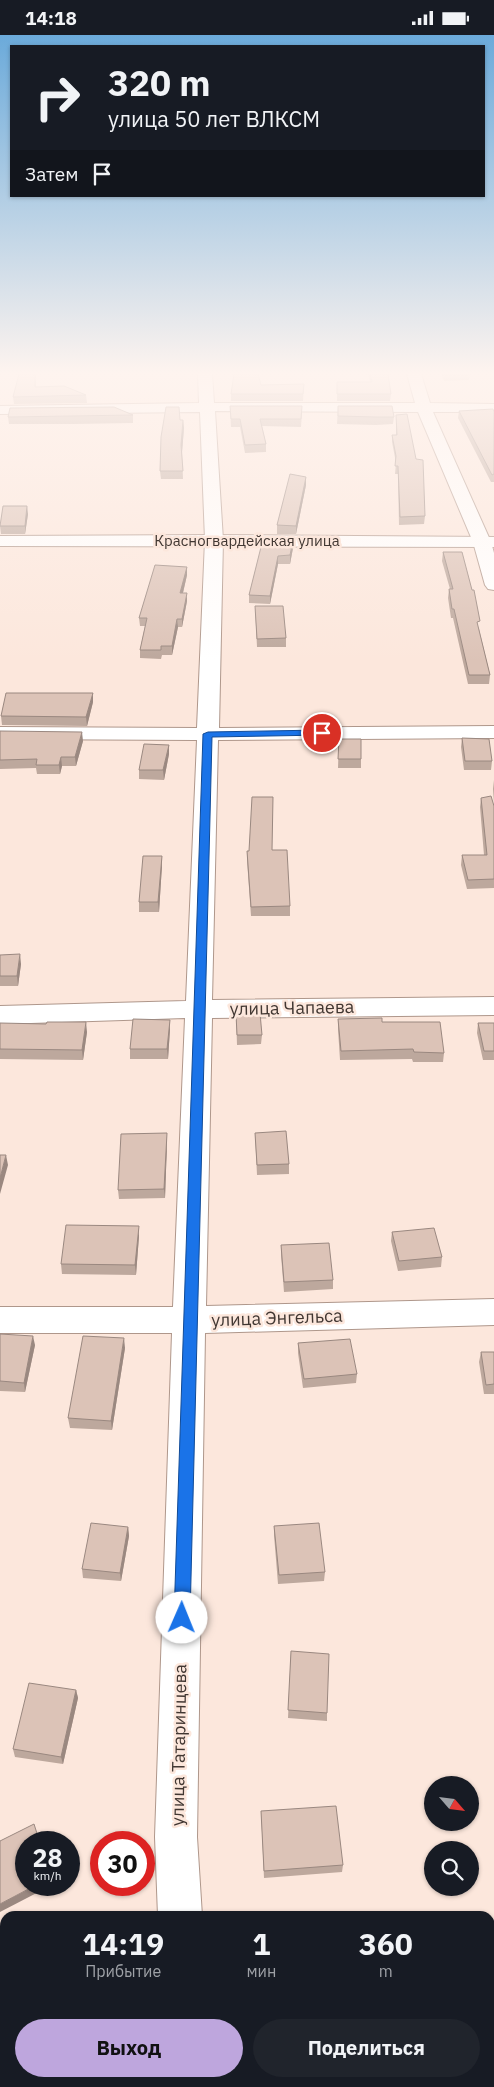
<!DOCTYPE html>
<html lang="ru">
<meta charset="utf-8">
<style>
:root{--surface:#171b24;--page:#20242c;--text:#f1f3f6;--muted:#9ea1a6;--accent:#bea6dd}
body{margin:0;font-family:"IBM Plex Sans",sans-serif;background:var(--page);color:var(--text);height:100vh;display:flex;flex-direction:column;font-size:19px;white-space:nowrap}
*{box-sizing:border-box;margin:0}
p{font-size:16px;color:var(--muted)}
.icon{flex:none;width:28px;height:28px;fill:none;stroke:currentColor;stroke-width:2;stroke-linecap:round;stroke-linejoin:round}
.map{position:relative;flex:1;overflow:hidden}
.details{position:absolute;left:0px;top:1876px;width:495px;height:176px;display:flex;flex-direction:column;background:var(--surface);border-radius:15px 15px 0 0;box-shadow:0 1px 4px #0004}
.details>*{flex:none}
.hud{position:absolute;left:10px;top:10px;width:475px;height:152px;border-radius:0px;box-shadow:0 1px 4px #0004;background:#171b24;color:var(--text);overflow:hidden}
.needle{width:32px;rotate:118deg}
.buttons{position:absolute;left:424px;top:1741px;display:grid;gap:10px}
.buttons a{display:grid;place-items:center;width:55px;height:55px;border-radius:50%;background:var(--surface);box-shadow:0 1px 4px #0004;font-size:25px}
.speed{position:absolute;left:15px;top:1796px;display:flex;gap:10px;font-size:25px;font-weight:700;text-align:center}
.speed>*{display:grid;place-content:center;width:65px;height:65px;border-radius:50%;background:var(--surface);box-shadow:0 1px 4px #0004;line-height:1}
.speed small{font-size:12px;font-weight:400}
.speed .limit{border:8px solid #d22;background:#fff;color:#111}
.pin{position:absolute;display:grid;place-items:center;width:42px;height:42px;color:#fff;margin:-21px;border:2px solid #fff;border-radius:50%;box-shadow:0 1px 5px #0007}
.me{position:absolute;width:55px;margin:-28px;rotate:1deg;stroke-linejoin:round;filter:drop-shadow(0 0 4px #0008)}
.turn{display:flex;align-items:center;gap:18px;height:105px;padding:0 15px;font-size:22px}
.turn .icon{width:65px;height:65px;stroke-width:2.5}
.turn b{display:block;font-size:35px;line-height:42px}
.then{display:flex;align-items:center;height:48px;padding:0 15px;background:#0003;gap:10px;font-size:19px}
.eta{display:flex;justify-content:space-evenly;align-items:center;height:85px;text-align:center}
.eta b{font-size:30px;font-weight:800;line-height:35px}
.button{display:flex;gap:10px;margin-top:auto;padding:10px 15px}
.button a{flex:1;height:58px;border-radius:30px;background:var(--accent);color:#111;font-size:20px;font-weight:800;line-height:58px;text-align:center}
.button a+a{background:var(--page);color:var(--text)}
.status{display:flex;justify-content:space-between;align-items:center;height:35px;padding:0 25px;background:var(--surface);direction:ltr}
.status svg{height:14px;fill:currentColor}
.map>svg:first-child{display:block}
</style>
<div class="status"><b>14:18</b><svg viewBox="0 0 49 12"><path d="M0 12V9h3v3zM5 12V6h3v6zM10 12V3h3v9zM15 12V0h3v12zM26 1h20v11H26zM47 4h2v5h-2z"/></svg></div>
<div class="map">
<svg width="494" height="2052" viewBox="0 0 494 2052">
<rect width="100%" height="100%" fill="#fce7dc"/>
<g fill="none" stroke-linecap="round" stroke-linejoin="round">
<!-- minor casing -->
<g stroke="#af978b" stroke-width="2">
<path id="minor" d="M198 339H212L214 368H415L407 339H421L430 368 494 369V377H433L491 507 494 518V555L488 554 485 550 473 507 418 377 215 376 223 505 219 693 494 691V703L218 705 212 965 494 962V980L212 983 206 1271 494 1264V1290L205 1298 197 1802 202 1881H158L155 1802 172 1298H0V1272H173L185 983 0 989V971L186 966 197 705 0 704V692L197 693 205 505 200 377 0 379V371L199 368Z
M174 2048H221L223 2052H175Z"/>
</g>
<!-- tertiary casing -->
<g stroke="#af978b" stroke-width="2">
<path id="tertiary" d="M214 500 494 502V512L0 511V501Z"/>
</g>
<!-- minor -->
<use href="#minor" fill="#fff" fill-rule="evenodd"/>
<!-- tertiary -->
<use href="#tertiary" fill="#fff" fill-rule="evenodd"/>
</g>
<!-- wall -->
<path fill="#bda89d" d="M19 339H36V352L86 360 87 368 14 369 13 362Z
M368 339H388L391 359 390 366H337V347H370Z
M441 339H470L469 345 444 346Z
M304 349 303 366H231V359L261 350Z
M230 371 302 378 301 392 262 391 266 409V417L245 418 240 392H231Z
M338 371 394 382 393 389 376 390 337 389Z
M459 376 494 377V447H491L458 383Z
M133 380V388L74 389H9L8 382Z
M396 380 425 481 424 489 399 490 398 439H395L396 428 392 407V400H396Z
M180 385H183L184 393 182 416 183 444H161L160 436Z
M306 442V450L296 499H277V490Z
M28 479 25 499H1L0 491Z
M293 505V513L290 529H278L270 569 249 568V560L272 509Z
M443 517 479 594 490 640 489 649H468L453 583H451L448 563 449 554H450L442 526Z
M187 532V540L183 558 187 566 182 592H178L172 620H162L161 624 140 623V615L145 591H140L139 583Z
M255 571 286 603V612H257Z
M93 667 87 691 2 690 1 681Z
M0 696 83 706 76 731H62L60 739H37L36 733 0 734Z
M462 703 492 726 491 735H464L461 712Z
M339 704 361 724V733H338Z
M169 710V719L164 745 139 744V735Z
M494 745V768L493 754Z
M481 763 494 771V853L467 854 461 830 462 820H484L480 772Z
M272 815 290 871V881H251L247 825V816Z
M162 821V830L159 877H139V867Z
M0 920 21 929 18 951H0Z
M236 979 262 1000 261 1009 237 1010Z
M338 984 382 987 444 1018 443 1027H413L412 1024 340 1025 338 994Z
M170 985V994L168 1024H130V1014Z
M0 988 87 997 83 1025 0 1024Z
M478 988H494V1025H483L477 998Z
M255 1098 289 1129V1139L257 1140Z
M167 1108 165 1163 119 1164 118 1155Z
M392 1197 442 1222 441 1232 398 1236 391 1206Z
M139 1201 136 1240 62 1239 61 1229Z
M281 1210 333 1245V1254L284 1257 281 1220Z
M0 1299 35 1310 25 1357 0 1356Z
M298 1308 357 1339 356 1348 303 1353 298 1318Z
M125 1313 112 1395 70 1393 68 1383Z
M481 1317H494V1359H484L479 1327Z
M274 1491 325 1537 324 1546 278 1549 274 1500Z
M128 1492 129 1501 121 1546 83 1543 82 1534Z
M291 1616 327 1678V1686L288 1683Z
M76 1655 78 1663 63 1729 15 1722 13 1714Z
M261 1776 343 1830 342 1837 264 1843Z"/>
<!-- shaded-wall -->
<path fill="#9a8880" d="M183 385 184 393 182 418 181 410Z
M306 442V450L296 499V491Z
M27 471 28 479 25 499V491Z
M293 505V513L290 529V520Z
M278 521V529L270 569V561Z
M187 532V540L181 566 180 558Z
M187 558V566L182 592V584Z
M177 584 178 592 172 620V611Z
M93 658V667L87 691 86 682Z
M82 697 83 706 76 731 75 722Z
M169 710V719L164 745 163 735Z
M61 722 62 731 60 739 59 730Z
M162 821V830L159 877 158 867Z
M20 919 21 929 18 951 17 941Z
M170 985V994L168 1024 167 1014Z
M86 987 87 997 83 1025 82 1015Z
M167 1098V1108L165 1163 164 1154Z
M6 1120 8 1130 0 1159V1143Z
M139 1191V1201L136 1240 135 1230Z
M33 1301 35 1310 25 1357 24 1348Z
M124 1303 125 1313 112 1395 111 1386Z
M128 1492 129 1501 121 1546 120 1538Z
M76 1655 78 1663 63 1729 61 1722Z
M36 1850H52L0 1877V1869Z"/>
<!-- building -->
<path fill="#dcc3b7" stroke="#9a8880" d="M19 339H35V352L64 351 86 360 13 362Z
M234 339H258L261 350 304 349 303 359H231Z
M370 339H388L391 359H337V347H372Z
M230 371H302L301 384H260L266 409 245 410 240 384H231Z
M338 371H392L394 382H376L338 381Z
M114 372 133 380 8 382 10 373Z
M166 372H179L180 385H183L181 410 183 436H160L161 402Z
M493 374 494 377V439L492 440 459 376Z
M407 379 416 424 423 425 425 481 400 482 398 431H395L396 421 392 400H397L396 380Z
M290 439 306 442 296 491 277 490Z
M3 471H27L25 491H0Z
M273 505H293L290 520 278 521 270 561 249 560 262 508 272 509Z
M443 517H462L472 555H474L480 586 477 587 490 640H469L454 574H452L449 554H453Z
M155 530 187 532 180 558H187L182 584H177L172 611H161V615H140L147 583H139Z
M255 571H283L286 603 257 604Z
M6 658H93L86 682 1 681Z
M0 696 82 697 75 722H61L59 730H36L37 724 0 725Z
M462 703 489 704 492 726H465Z
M339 704H361V724H338Z
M144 709 169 710 163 735H139Z
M491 761 494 771V844L468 845 462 820H487L481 763Z
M252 762H273L272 815H287L290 871 251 872 247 816H249Z
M143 821H162L158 867H139Z
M20 919 17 941H0V920Z
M260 978 262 1000H237L236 979Z
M382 983V987H440L444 1018 414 1017 413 1014 341 1016 338 984Z
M133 984 170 985 167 1014H130Z
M47 987H86L82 1015 0 1014V988L46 989Z
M478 988H494V1016H484Z
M286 1096 289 1129 257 1130 255 1098Z
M167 1098 164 1154 118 1155 121 1099Z
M0 1120H6L0 1143Z
M66 1190 139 1191 135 1230 61 1229Z
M434 1193 442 1222 399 1226 392 1197Z
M329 1208 333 1245 284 1247 281 1210Z
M0 1299 33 1301 24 1348 0 1346Z
M83 1301 124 1303 111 1386 68 1383Z
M350 1304 357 1339 304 1344 298 1308Z
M481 1317H494V1349L486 1350Z
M91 1488 128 1492 120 1538 82 1534Z
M319 1488 325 1537 279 1540 274 1491Z
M291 1616 329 1619 327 1678 288 1675Z
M29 1648 76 1655 61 1722 13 1714Z
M336 1771 343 1830 264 1836 261 1776Z
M34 1789 40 1808H26V1850H36L0 1869V1806Z
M105 2048H127L130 2052H100Z"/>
<!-- sky -->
<linearGradient id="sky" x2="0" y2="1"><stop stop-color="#6baada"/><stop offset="0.54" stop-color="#fef4ef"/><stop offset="1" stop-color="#fef4ef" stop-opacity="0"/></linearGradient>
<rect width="494" height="626" fill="url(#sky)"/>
<!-- route -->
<path fill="#1a73e8" stroke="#114b97" d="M322 695 325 696V700L212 702 190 1583 187 1589 182 1591 176 1589 174 1583 203 699 208 697Z"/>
<g text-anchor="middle" stroke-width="5" stroke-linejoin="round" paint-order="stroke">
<!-- far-street labels -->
<g font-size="15" fill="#413732" stroke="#fce7dc">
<text x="247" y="511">Красногвардейская улица</text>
</g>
<!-- street labels -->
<g font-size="18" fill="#413732" stroke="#fce7dc">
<text transform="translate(292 973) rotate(-1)" y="6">улица Чапаева</text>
<text transform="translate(277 1283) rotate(-2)" y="6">улица Энгельса</text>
<text transform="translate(179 1710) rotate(-89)" y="6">улица Татаринцева</text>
</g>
</g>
</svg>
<div class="buttons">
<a><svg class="needle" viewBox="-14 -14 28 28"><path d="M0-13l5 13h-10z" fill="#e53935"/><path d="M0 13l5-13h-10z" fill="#9ea1a6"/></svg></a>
<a><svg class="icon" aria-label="search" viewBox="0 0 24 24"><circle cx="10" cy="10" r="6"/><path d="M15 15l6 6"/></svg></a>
</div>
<div class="speed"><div>28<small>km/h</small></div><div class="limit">30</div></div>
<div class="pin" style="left:322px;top:698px;background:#d93025"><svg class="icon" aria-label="arrive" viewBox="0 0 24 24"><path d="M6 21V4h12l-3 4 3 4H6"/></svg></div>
<svg class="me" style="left:182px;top:1583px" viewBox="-20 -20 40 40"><circle r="19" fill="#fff"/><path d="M0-13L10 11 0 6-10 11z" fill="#1a73e8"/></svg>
<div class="hud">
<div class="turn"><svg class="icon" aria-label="right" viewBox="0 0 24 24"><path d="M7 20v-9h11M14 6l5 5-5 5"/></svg><div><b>320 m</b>улица 50 лет ВЛКСМ</div></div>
<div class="then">Затем<svg class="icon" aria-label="arrive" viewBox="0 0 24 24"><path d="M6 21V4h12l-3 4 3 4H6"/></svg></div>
</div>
<section class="details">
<div class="eta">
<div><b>14:19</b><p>Прибытие</p></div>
<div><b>1</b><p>мин</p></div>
<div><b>360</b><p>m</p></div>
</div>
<div class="button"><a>Выход</a><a>Поделиться</a></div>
</section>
</div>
